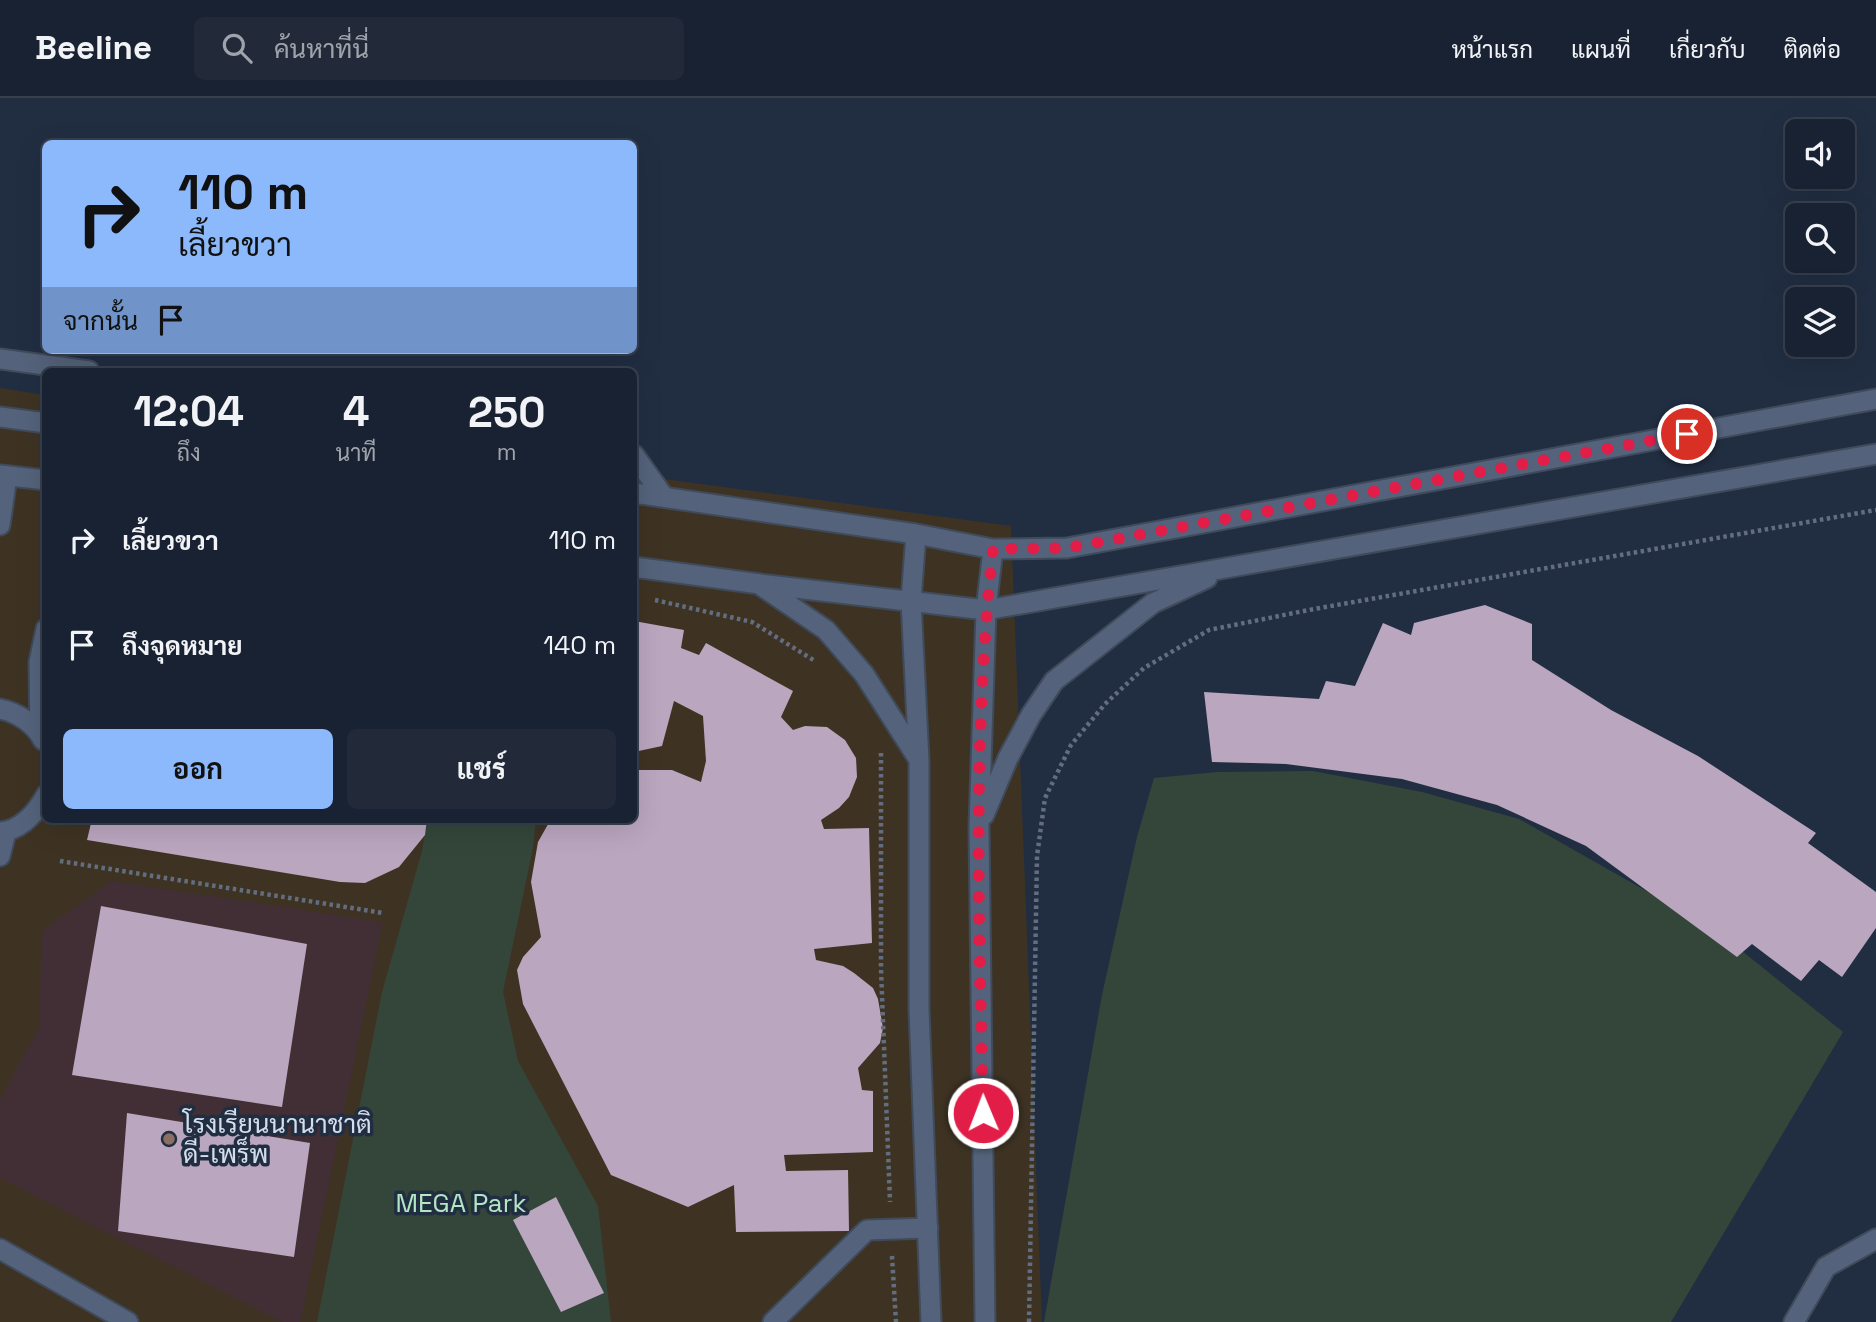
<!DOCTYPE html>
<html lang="th">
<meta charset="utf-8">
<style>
:root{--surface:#192232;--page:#222a3a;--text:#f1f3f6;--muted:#9fa4ac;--line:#373f4d;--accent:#8cb9fc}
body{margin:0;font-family:"Space Grotesk",Sarabun,sans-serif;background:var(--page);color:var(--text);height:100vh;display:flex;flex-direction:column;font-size:26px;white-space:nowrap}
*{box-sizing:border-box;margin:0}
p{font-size:23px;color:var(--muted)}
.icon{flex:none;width:38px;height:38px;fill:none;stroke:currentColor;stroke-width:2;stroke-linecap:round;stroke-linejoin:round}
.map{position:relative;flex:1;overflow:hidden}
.sheet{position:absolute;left:42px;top:270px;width:595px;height:455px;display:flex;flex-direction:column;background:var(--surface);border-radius:10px;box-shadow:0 7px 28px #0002,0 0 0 2px var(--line)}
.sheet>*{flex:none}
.top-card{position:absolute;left:42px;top:42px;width:595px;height:214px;border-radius:10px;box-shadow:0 7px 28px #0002,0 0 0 2px var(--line);background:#8cb9fc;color:#111;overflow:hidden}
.fabs{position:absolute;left:1785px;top:21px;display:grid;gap:14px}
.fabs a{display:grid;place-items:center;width:70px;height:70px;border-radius:10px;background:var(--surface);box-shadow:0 7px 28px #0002,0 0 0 2px var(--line);font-size:35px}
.pin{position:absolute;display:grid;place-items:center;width:60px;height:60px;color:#fff;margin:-30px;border:4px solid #fff;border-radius:50%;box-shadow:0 2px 7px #0007}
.me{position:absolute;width:77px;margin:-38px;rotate:359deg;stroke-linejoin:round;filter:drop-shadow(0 0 5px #0008)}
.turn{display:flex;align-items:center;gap:24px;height:147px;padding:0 21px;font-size:32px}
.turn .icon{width:91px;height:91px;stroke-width:2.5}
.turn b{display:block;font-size:49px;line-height:60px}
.then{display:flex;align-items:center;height:66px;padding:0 21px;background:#0003;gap:14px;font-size:26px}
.eta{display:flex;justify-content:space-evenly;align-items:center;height:119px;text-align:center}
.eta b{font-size:42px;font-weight:700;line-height:49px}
.action{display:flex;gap:14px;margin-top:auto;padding:14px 21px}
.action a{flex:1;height:80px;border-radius:10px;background:var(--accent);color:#111;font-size:28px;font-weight:700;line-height:80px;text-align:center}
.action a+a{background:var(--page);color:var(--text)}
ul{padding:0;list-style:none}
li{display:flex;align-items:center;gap:21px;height:105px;padding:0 21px}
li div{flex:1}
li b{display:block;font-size:26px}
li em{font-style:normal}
header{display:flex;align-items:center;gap:42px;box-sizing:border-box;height:98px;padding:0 35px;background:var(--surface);border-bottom:2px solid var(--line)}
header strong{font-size:33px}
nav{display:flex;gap:38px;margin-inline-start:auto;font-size:24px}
.search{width:490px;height:63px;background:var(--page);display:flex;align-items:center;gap:18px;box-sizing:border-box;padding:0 24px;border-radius:10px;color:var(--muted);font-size:26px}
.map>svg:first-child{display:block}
</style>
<header>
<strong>Beeline</strong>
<div class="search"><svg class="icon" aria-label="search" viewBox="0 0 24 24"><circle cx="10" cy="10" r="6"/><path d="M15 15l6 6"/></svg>ค้นหาที่นี่</div>
<nav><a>หน้าแรก</a><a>แผนที่</a><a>เกี่ยวกับ</a><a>ติดต่อ</a></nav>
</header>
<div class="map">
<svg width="1876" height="1224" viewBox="0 0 1876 1224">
<rect width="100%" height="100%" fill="#212e42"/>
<!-- commercial -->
<path fill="#3e3323" d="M0 290 45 297 46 721H634V377L1011 428 1042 1224H0Z"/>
<!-- education -->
<path fill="#422f35" d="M111 783 383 824 300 1224H282L0 1080V1002L39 929 42 833Z"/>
<!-- green -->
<path fill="#34463a" d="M1313 673 1422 694 1519 721 1717 833 1843 934 1671 1224H1044L1102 897 1137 739 1154 680 1217 674Z
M427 721H536L533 750 503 894 518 963 598 1108 611 1224H317L382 894 422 753Z"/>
<!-- building -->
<path fill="#baa6bf" d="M1485 507 1532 526V562L1611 612 1698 658 1816 735 1808 745 1876 794V830L1842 879 1819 862 1801 883 1752 846 1737 859 1586 748 1497 707 1402 681 1286 666 1212 664 1204 594 1319 601 1326 583 1355 588 1383 525 1411 537 1414 525Z
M634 523 684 532 681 550 699 557 706 545 793 593 781 619 793 632 805 628 827 629 845 642 856 660 857 679 849 699 839 710 821 722 824 731 869 730 872 845 814 851 816 862 843 868 854 875 873 890 878 901 883 930 880 945 858 970 862 992 873 993V1054L784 1057 786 1073 848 1072 849 1133 736 1134 734 1087 688 1109 611 1077 523 906 517 872 523 859 541 839 531 784 538 744 551 721H634V672H672L701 684 706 663 703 618 674 603 662 648 634 654Z
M92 721H427L425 737 399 769 365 785 340 784 87 742Z
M101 808 307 846 282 1009 72 977Z
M127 1015 310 1045 294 1159 118 1133Z
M556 1099 604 1195 561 1214 513 1122Z"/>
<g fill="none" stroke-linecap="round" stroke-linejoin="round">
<!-- service casing -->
<g stroke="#3f4a5a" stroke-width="23">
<path id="service" d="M0 261 89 273
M634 357 664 399
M0 427 7 378
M0 611C17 614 35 626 43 642
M40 637 39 564 46 531
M0 734C21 732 36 715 46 697
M0 758 6 734
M0 1151 128 1224
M773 1224 867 1132 928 1130
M1794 1224 1826 1169 1876 1141"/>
</g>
<!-- minor casing -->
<g stroke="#3f4a5a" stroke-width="23">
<path id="minor" d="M0 319 46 325
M0 377 46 382
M634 395 916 436 993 451 1067 450 1876 301
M916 436 911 503 919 663V911L931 1224
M634 469 760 486 986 512 1876 356
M763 489 826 532 864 576 919 662
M984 717 1008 660 1031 617 1054 583 1153 505 1207 480
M985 1224 979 729 986 512 993 451"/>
</g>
<!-- path -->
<path stroke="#626d7f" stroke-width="4.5" stroke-dasharray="3.5 3.5" stroke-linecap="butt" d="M655 502 752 524 815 563
M881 655V871L890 1104
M60 763 383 815
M892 1158 896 1224
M1029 1224 1037 758 1045 700 1071 647 1105 606 1144 570 1209 532 1314 511 1876 412"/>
<!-- service -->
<use href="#service" stroke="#54637b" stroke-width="19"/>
<!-- minor -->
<use href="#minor" stroke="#54637b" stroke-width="19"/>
</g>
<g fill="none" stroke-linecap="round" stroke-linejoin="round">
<!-- route -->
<path stroke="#e11d48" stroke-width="12" stroke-dasharray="0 21.6" d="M983 1015C979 828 972 638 993 451L1067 450 1687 336"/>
</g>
<!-- markers -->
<circle fill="#8d6e63" stroke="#212e42" stroke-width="2.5" cx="169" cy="1041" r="7"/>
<g text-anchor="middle" stroke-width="7" stroke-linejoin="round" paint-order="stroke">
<!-- poi labels -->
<g font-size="26" fill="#d4ddea" stroke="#212e42" text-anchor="start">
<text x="183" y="1035">โรงเรียนนานาชาติ<tspan x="183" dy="30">ดี-เพร็พ</tspan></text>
</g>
<!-- park labels -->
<g font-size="26" fill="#b3e6c3" stroke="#212e42">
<text x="461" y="1114">MEGA Park</text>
</g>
</g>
</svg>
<div class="fabs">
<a><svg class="icon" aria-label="sound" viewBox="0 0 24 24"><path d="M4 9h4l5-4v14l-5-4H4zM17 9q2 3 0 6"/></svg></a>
<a><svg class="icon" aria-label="search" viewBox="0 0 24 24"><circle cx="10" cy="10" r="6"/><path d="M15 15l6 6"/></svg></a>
<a><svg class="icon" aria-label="layers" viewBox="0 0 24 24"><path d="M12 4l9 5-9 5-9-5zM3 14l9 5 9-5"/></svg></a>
</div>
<div class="pin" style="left:1687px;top:336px;background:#d93025"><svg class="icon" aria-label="arrive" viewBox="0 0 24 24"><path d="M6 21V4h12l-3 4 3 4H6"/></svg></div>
<svg class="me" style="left:983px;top:1015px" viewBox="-20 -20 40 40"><circle r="17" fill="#e11d48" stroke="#fff" stroke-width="3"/><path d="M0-11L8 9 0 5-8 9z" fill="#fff"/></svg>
<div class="top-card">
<div class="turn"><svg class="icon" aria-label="right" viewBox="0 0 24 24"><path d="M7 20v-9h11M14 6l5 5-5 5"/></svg><div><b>110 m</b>เลี้ยวขวา</div></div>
<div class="then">จากนั้น<svg class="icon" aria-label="arrive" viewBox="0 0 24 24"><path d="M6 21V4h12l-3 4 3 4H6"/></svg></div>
</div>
<section class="sheet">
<div class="eta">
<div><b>12:04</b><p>ถึง</p></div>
<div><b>4</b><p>นาที</p></div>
<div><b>250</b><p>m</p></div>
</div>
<ul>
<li><svg class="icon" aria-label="right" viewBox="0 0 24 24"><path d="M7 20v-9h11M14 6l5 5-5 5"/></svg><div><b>เลี้ยวขวา</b></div><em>110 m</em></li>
<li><svg class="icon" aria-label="arrive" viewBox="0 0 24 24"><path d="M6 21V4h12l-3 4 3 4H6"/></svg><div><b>ถึงจุดหมาย</b></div><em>140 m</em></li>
</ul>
<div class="action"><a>ออก</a><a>แชร์</a></div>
</section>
</div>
